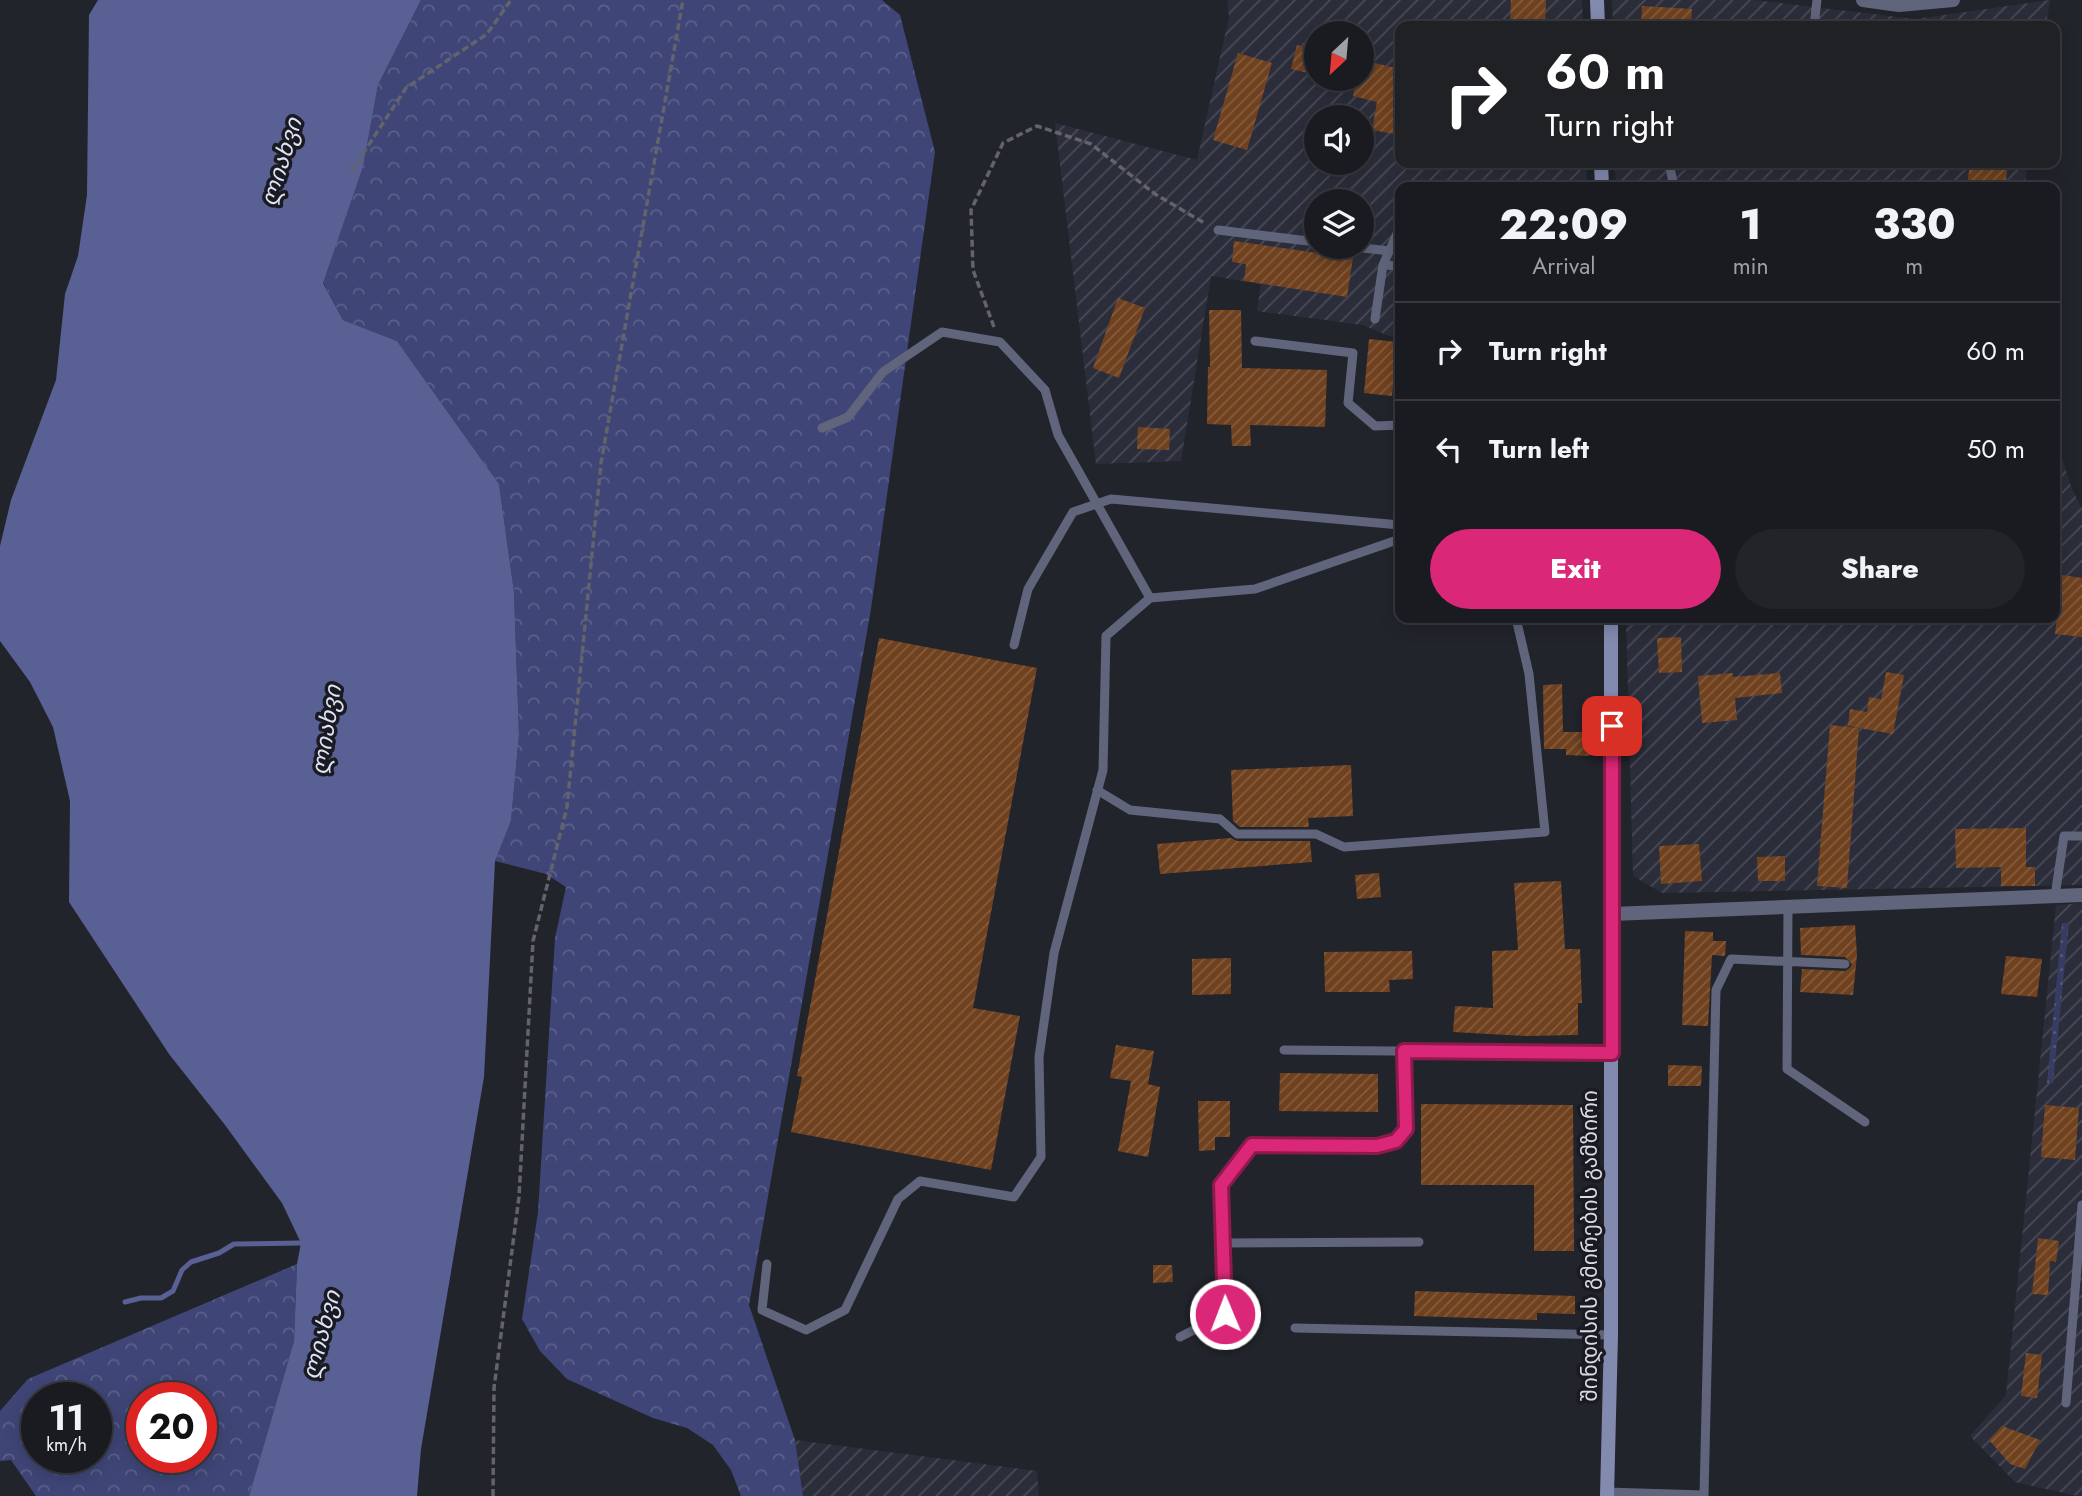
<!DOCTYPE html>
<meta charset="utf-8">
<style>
:root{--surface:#1a1b21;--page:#23242a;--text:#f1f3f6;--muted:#9fa1a5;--line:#38393f;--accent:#db2777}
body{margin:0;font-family:Jost,"Noto Sans Georgian",sans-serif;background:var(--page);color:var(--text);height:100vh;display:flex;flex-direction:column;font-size:26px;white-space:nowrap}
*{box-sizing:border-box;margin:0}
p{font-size:23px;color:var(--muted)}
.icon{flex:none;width:38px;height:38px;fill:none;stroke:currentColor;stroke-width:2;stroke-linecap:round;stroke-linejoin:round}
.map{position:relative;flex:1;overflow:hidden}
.details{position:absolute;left:1395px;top:182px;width:665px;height:441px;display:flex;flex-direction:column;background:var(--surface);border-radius:14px;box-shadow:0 4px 18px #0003,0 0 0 2px var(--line)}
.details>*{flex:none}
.hud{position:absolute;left:1395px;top:21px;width:665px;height:147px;border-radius:14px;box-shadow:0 4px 18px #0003,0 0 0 2px var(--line);background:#202124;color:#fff;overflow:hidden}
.needle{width:46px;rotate:206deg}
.fabs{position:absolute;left:1304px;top:21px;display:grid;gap:14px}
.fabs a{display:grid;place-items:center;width:70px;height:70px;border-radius:50%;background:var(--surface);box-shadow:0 4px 18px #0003,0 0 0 2px var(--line);font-size:35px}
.speed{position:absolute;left:21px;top:1382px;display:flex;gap:14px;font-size:35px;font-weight:700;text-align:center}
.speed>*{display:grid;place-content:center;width:91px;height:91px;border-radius:50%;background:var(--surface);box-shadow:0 4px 18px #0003,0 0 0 2px var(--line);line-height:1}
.speed small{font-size:18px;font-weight:400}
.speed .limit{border:10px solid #d22;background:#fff;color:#111}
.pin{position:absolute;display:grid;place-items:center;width:60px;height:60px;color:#fff;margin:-30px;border-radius:14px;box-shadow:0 4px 10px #0006}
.me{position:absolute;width:77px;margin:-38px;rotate:359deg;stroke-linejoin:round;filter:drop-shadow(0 0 5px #0008)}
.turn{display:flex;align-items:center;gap:24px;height:147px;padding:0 35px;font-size:32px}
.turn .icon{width:91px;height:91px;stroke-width:2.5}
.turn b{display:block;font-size:49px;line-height:60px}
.eta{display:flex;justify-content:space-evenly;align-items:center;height:119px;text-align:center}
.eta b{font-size:42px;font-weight:800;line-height:49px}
.action{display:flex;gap:14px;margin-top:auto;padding:14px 35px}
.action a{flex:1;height:80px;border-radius:42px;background:var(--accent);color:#fff;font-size:28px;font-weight:800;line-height:80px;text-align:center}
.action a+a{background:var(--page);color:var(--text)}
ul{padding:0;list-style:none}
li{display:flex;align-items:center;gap:21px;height:98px;padding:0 35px;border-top:2px solid var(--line)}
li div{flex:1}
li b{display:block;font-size:26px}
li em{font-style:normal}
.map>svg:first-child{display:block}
</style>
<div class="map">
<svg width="2082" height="1496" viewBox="0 0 2082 1496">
<defs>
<pattern id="industrial-furrows" width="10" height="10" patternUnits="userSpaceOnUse" patternTransform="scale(1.75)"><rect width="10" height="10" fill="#2b2d3a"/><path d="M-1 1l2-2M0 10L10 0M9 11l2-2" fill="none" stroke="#494b56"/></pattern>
<pattern id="grass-dots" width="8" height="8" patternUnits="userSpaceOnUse" patternTransform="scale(1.75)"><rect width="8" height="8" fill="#373c62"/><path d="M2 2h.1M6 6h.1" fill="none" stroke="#535878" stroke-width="1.8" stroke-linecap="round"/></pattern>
<pattern id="forest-crowns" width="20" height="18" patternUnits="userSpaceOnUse" patternTransform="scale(1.75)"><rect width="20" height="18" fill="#3f4677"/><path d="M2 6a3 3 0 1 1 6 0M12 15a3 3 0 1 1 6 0" fill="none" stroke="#5a608a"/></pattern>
<pattern id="building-hatch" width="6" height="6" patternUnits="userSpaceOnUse" patternTransform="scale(1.75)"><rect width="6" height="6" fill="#70411e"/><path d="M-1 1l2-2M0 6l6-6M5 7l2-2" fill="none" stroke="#845c3e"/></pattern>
</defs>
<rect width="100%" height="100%" fill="#22242c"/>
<!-- industrial -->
<path fill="url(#industrial-furrows)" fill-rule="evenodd" d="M1227 0H1582L1583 26H1400V163H1587V187H1400V337L1389 336 1363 325 1257 311 1261 284 1211 276 1181 461 1096 464 1055 123 1197 160 1229 17ZM1316 33H1362V79H1316ZM1316 117H1362V163H1316ZM1316 201H1362V247H1316Z
M1612 0H1754L1915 19 2050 0 2046 26H1613Z
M1615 163H2028L2024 187H1616Z
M2055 437 2072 489 2082 509V885L1662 893 1633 876 1626 618H2054Z
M2082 903V1496H2077L2015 1482 1970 1436 2006 1395 2056 905Z
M795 1440 1037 1471 1039 1496H803Z"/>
<!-- grass -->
<path fill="url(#grass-dots)" d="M2062 923H2069L2053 1083H2047Z"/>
<!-- forest -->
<path fill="url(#forest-crowns)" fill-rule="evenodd" d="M421 0H882L900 15 935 152 871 609 749 1305 795 1440 803 1496H741L731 1470 713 1445 687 1428 653 1418 567 1379 540 1351 522 1319 538 1212 555 938 566 887 546 874 495 861 511 821 519 735 514 592 499 484 397 341 343 320 323 282 363 167 378 85Z
M297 1264 294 1341 249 1496H36L11 1460 0 1461V1411L28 1379ZM37 1398H96V1458H37ZM142 1398H201V1458H142Z"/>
<!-- water -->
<path fill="#596194" d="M98 0H421L378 85 363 167 323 283 343 320 397 341 499 484 514 592 519 735 511 821 495 861 484 1077 421 1449 417 1496H249L294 1341 297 1264 301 1243 282 1203 225 1125 169 1054 69 902 70 801 53 727 30 682 0 641V546L11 500 56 380 65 294 78 256 87 195 89 15Z"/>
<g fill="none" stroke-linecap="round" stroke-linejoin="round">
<!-- stream -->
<path stroke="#596194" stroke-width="5" d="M125 1302 141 1298H161L173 1291 182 1270 191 1262 219 1253 234 1244 301 1243"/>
</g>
<!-- building -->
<path fill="url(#building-hatch)" d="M1511 0H1546L1545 26H1510Z
M1642 6 1692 9 1691 26H1641Z
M1297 45 1316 50V75L1291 69Z
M1238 53 1272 63 1247 150 1213 140Z
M1362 60 1400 69V93L1395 115 1400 116V135L1372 130 1377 102 1353 96 1357 79H1362Z
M1970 163H2008L2005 187H1967Z
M1234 241 1353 258 1347 297 1244 281 1246 264 1232 262Z
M1118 298 1145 308 1119 378 1093 368Z
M1209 310H1241L1242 368 1327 370 1325 427 1250 425 1251 446H1232L1231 425 1207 424 1208 367H1210Z
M1369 339 1397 342 1392 396 1364 393Z
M1138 427 1170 429 1169 450 1137 449Z
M2062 575 2082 578V637L2055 634Z
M1681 637 1682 672 1659 673 1657 638Z
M879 638 1037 668 973 1008 1020 1016 991 1170 791 1132 802 1077 797 1076Z
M1886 672 1904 675 1893 734 1848 726 1850 709 1867 712 1869 697 1881 699Z
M1733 673V677L1780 673 1782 693 1735 698 1737 720 1702 723 1698 676Z
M1562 684 1563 732H1590V756L1566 755V749H1544L1543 685Z
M1830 725 1859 728 1847 888 1817 886Z
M1351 765 1353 816 1308 818 1309 827H1240L1233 821 1231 770Z
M2026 828V867H2035V886H2001V867L1956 868 1955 829Z
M1231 838 1237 841H1310L1312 862 1160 874 1157 844Z
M1699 844 1702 881 1661 884 1659 846Z
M1785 856V881H1758L1757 857Z
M1379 873 1381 897 1357 899 1355 875Z
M1561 881 1565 949H1580L1582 1003H1578V1035L1527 1036 1453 1032 1455 1006 1493 1008 1492 951 1518 950 1514 883Z
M1855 925 1857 955 1853 995 1800 992 1802 969 1845 971 1850 968 1852 964 1845 957 1801 955 1800 928Z
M1685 931 1713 932V941H1726L1725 956 1712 955 1708 1026 1682 1025Z
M1412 951 1413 979 1389 980 1390 992H1325L1324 952Z
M2006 956 2042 959 2037 997 2001 994Z
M1231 958V994L1192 995V959Z
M1116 1045 1154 1051 1148 1084 1160 1087 1148 1157 1118 1151 1131 1081 1110 1078Z
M1668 1065 1702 1066 1701 1086H1668Z
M1280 1073 1378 1074V1112L1279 1111Z
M1198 1101H1230V1137H1215V1150L1199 1151Z
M1421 1104 1573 1105 1574 1251H1534V1185H1421Z
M2045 1105 2079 1108 2075 1160 2041 1157Z
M2038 1238 2059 1241 2056 1262 2050 1261 2048 1295 2032 1294Z
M1153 1265H1172L1173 1282 1153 1283Z
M1415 1291 1575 1296V1314L1537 1313V1320L1414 1316Z
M2026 1353 2042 1355 2037 1398 2021 1396Z
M2002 1426 2040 1440 2025 1469 2010 1464 1989 1440Z"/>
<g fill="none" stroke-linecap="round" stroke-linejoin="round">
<!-- path -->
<path stroke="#62636b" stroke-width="3.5" stroke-dasharray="7 3.5" stroke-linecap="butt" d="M351 172 406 88 487 34 511 0
M994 327 973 270 971 210 1003 143 1037 126 1091 144 1155 194 1206 224
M493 1496 494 1388 519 1197 533 941 567 807 601 463 683 0"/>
<!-- service -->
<path stroke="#61657c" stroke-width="9" d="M1814 26 1817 0
M1669 163 1674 187
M1218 230 1316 242
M1354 247 1390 251
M1383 265 1400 266
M1375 319 1383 265 1400 227
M1255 341 1353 353 1348 403 1375 426 1400 425
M822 428 848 417 883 372 942 332 1000 342 1045 390 1058 435 1150 598
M1014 645 1028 589 1073 512 1111 499 1400 525
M1097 790 1130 810 1220 819 1237 834H1316L1344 847 1545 832 1529 674 1516 618
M2055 896 2064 836H2082
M1788 907 1787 1069 1865 1122
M1284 1050 1612 1053
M1404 1051 1406 1129 1396 1141 1377 1146 1252 1145 1221 1185 1223 1243 1419 1242
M767 1264 762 1310 806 1330 845 1310 898 1199 920 1181 1014 1197 1041 1157 1039 1057 1054 953 1103 770 1106 636 1150 598 1255 589 1400 539
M1295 1328 1611 1335
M1180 1337 1225 1314 1223 1243
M2066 1403 2082 1205
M1607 1492 1704 1495 1716 990 1731 959 1845 964"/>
<!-- minor -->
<path stroke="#61657c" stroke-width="14" d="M1863 0 1899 5 1953 0
M1612 914 2082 895"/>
<!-- secondary -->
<path stroke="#838aaf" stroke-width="14" d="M1597 0 1598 26
M1601 163 1602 187
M1607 1496 1611 1335V618"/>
</g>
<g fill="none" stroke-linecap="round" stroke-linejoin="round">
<!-- route casing -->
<g stroke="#8e194d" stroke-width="18">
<path id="route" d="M1225 1314 1221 1185 1252 1145 1377 1146 1396 1141 1406 1129 1404 1051 1612 1053V726"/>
</g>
<!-- route -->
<use href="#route" stroke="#db2777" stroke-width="12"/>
</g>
<g text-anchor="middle" stroke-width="7" stroke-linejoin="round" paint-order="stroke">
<!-- street labels -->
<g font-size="21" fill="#dadbe1" stroke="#191a22">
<text transform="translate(1590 1246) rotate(-90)" y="7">შინდისის გმირების გამზირი</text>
</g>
<!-- water labels -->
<g font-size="23" font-style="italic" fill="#dfe3f3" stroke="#191a22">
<text transform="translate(281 162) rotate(-73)" y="8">ლიახვი</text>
<text transform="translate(326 730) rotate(-81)" y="8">ლიახვი</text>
<text transform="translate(321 1335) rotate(-75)" y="8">ლიახვი</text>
</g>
</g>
</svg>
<div class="fabs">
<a><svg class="needle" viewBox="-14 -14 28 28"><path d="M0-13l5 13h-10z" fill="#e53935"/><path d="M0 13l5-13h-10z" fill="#9fa1a5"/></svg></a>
<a><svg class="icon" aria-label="sound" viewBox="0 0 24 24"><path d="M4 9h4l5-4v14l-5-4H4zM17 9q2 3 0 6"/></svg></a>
<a><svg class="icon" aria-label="layers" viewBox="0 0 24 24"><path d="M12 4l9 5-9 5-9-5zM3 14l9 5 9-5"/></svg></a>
</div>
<div class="speed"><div>11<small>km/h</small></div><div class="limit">20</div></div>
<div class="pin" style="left:1612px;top:726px;background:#d93025"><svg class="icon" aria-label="arrive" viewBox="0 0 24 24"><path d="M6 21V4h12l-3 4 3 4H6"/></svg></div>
<svg class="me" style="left:1225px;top:1314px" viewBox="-20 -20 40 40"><circle r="17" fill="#db2777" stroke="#fff" stroke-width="3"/><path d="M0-11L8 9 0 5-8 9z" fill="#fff"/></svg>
<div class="hud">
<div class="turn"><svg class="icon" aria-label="right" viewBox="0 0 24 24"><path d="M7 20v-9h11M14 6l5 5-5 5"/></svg><div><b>60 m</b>Turn right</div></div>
</div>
<section class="details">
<div class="eta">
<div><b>22:09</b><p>Arrival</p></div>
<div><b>1</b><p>min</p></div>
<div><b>330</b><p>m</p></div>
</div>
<ul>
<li><svg class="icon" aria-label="right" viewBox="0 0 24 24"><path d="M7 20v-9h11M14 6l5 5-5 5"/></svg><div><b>Turn right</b></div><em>60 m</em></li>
<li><svg class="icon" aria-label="left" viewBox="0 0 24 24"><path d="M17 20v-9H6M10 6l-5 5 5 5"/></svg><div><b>Turn left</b></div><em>50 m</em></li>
</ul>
<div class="action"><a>Exit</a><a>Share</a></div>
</section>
</div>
